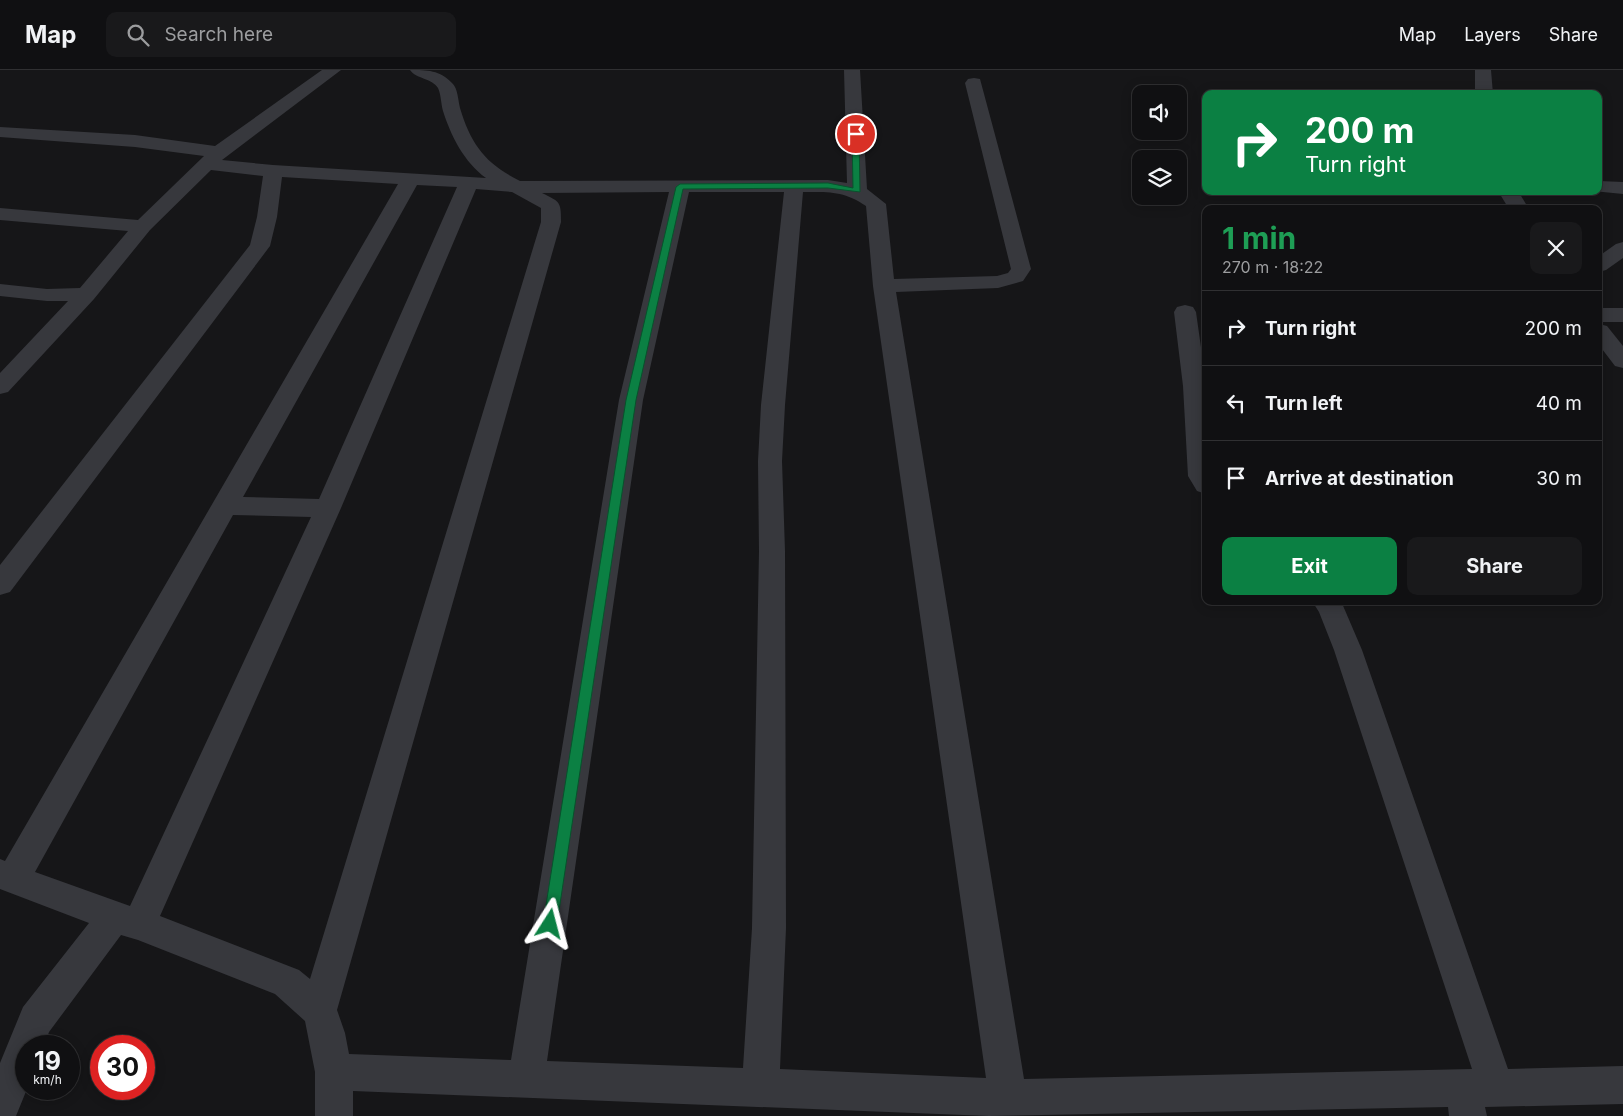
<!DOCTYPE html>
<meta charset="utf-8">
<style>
:root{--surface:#101012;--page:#19191b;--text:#f1f3f6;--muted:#9c9d9f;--line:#303032;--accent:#0b8043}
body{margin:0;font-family:Inter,sans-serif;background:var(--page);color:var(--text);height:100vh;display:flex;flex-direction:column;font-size:19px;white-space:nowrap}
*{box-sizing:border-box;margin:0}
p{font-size:16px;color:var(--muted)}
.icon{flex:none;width:28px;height:28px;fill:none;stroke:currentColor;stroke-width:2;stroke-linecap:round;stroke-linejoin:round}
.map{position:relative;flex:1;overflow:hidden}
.drawer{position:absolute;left:1202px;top:135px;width:400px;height:400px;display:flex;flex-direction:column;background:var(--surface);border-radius:10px;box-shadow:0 2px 12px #0003,0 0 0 1px var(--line)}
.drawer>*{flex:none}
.guide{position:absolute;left:1202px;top:20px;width:400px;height:105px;border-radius:10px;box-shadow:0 2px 12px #0003,0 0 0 1px var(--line);background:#0b8043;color:#fff;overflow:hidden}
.fabs{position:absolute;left:1132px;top:15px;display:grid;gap:10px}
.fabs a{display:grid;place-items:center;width:55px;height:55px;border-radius:10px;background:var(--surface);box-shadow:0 2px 12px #0003,0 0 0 1px var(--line);font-size:25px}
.speed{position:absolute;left:15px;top:965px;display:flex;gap:10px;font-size:25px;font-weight:700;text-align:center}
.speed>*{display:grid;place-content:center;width:65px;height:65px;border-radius:50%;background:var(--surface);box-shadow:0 2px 12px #0003,0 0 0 1px var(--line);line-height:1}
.speed small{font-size:12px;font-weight:400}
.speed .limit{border:8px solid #d22;background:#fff;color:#111}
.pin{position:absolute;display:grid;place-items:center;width:42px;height:42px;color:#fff;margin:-21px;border:2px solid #fff;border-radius:50%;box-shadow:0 1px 5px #0007}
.me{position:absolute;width:55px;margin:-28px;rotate:9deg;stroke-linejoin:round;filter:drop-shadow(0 0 4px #0008)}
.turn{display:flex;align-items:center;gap:18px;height:105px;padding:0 20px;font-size:22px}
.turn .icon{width:65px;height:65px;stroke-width:2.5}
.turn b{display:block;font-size:35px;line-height:42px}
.round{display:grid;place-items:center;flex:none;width:52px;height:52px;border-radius:10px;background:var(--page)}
.summary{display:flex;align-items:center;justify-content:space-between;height:85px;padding:0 20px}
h1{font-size:30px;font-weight:700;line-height:38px;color:#1e9e55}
.primary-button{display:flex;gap:10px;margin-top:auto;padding:10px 20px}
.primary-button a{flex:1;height:58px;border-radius:10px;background:var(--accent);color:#fff;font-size:20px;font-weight:700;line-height:58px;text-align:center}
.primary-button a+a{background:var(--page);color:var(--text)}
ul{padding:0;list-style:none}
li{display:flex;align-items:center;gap:15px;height:75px;padding:0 20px;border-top:1px solid var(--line)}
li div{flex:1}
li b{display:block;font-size:19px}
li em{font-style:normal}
header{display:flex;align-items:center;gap:30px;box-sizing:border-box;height:70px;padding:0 25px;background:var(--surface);border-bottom:1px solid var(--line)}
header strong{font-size:24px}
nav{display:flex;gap:28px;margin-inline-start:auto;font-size:18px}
.search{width:350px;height:45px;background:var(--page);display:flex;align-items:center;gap:12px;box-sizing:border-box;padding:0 18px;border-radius:10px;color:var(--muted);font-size:19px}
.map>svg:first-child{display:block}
</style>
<header>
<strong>Map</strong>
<div class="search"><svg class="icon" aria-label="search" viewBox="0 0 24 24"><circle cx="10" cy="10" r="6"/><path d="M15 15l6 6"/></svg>Search here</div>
<nav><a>Map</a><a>Layers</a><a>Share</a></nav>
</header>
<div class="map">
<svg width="1623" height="1046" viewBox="0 0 1623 1046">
<rect width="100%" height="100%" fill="#161618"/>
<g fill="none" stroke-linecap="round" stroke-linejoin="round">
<!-- minor -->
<path fill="#37383d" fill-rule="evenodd" d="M322 0H341L222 90 273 95 486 108C464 92 451 66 443 41 441 34 441 24 438 18 432 8 416 9 410 0 427 0 440 0 452 13 458 18 458 31 460 38 471 75 486 94 520 111L828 110 847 113 844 0H860L867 119 886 134 894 209 997 206 1008 203 1011 199 965 13 968 9 974 8 980 9 1031 199 1023 211 998 218 896 222 1024 1009 1472 999 1334 580 1319 542 1312 531H1341L1362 580 1508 999 1623 996V1034L1485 1037 1487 1046H1449L1448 1037 989 1046 353 1021V1046H315V1002L305 951 275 924 138 870 121 865 49 962 44 976H26L27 1019 16 1046H0V993L23 937 89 853 0 819V789L5 791 398 114 282 107 277 147 270 176 10 522 0 525V495L250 175 257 147 263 106 211 100 150 160 94 229 8 322 0 324V303L68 231H47L0 226V214L47 219 80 218 128 161 0 150V138L138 150 204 86 135 77 0 67V57L135 65 215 76ZM417 115 457 117 319 429 243 427ZM476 119 512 122 541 138V152L310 909 299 900 160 846 341 438ZM669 122 619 330 511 990 349 984 345 963 337 940 561 152C561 131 560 132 542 123ZM689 122H784L761 335 758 391 759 481 752 858 743 998 547 991 643 330ZM803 122C830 122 844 121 866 136L873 216 986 1008 780 999 786 858 785 481 782 391 785 335ZM233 445 311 447 130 836 35 802Z
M1475 0H1491L1493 24H1475Z
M1599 111 1623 112V124L1593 121H1599Z
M1498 121H1518L1529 139H1509Z
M1623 172V188L1606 200 1599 202V186L1616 174Z
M1185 235 1193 237 1196 242 1206 313V424L1197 421 1188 406 1183 316 1174 242 1177 237Z
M1599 238H1623V252H1599Z
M1599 254 1607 256 1623 276V298L1615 296 1599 275Z"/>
</g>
<!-- route -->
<path fill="#0b8043" stroke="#07532c" d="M856 62 859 64 860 122 828 118 683 119 636 330 557 854 555 858 550 860 545 858 543 854 626 330 676 117 680 114 828 113 853 118 852 64Z"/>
</svg>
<div class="fabs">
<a><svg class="icon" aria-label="sound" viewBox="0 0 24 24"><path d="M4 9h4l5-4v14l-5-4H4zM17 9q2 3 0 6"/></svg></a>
<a><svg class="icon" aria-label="layers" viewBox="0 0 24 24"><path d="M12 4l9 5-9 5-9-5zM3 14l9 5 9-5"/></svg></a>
</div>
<div class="speed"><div>19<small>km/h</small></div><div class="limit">30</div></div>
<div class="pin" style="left:856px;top:64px;background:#d93025"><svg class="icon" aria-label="arrive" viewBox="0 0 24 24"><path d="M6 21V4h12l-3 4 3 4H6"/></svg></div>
<svg class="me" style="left:550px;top:854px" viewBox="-20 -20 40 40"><path d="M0-17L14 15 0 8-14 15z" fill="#0b8043" stroke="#fff" stroke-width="4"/></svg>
<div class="guide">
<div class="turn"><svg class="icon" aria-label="right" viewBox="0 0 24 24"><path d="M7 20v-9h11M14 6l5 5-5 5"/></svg><div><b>200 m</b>Turn right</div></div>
</div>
<section class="drawer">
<div class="summary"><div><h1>1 min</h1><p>270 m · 18:22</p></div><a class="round"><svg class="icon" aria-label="close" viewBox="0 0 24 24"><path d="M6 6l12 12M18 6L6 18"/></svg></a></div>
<ul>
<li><svg class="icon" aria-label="right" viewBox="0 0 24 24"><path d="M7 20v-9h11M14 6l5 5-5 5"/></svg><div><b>Turn right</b></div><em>200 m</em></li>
<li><svg class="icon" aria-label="left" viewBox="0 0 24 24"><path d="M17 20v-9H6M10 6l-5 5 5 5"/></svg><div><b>Turn left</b></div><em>40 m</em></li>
<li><svg class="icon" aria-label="arrive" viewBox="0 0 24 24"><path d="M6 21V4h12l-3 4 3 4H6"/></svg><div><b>Arrive at destination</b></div><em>30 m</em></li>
</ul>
<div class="primary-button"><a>Exit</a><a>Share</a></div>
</section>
</div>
